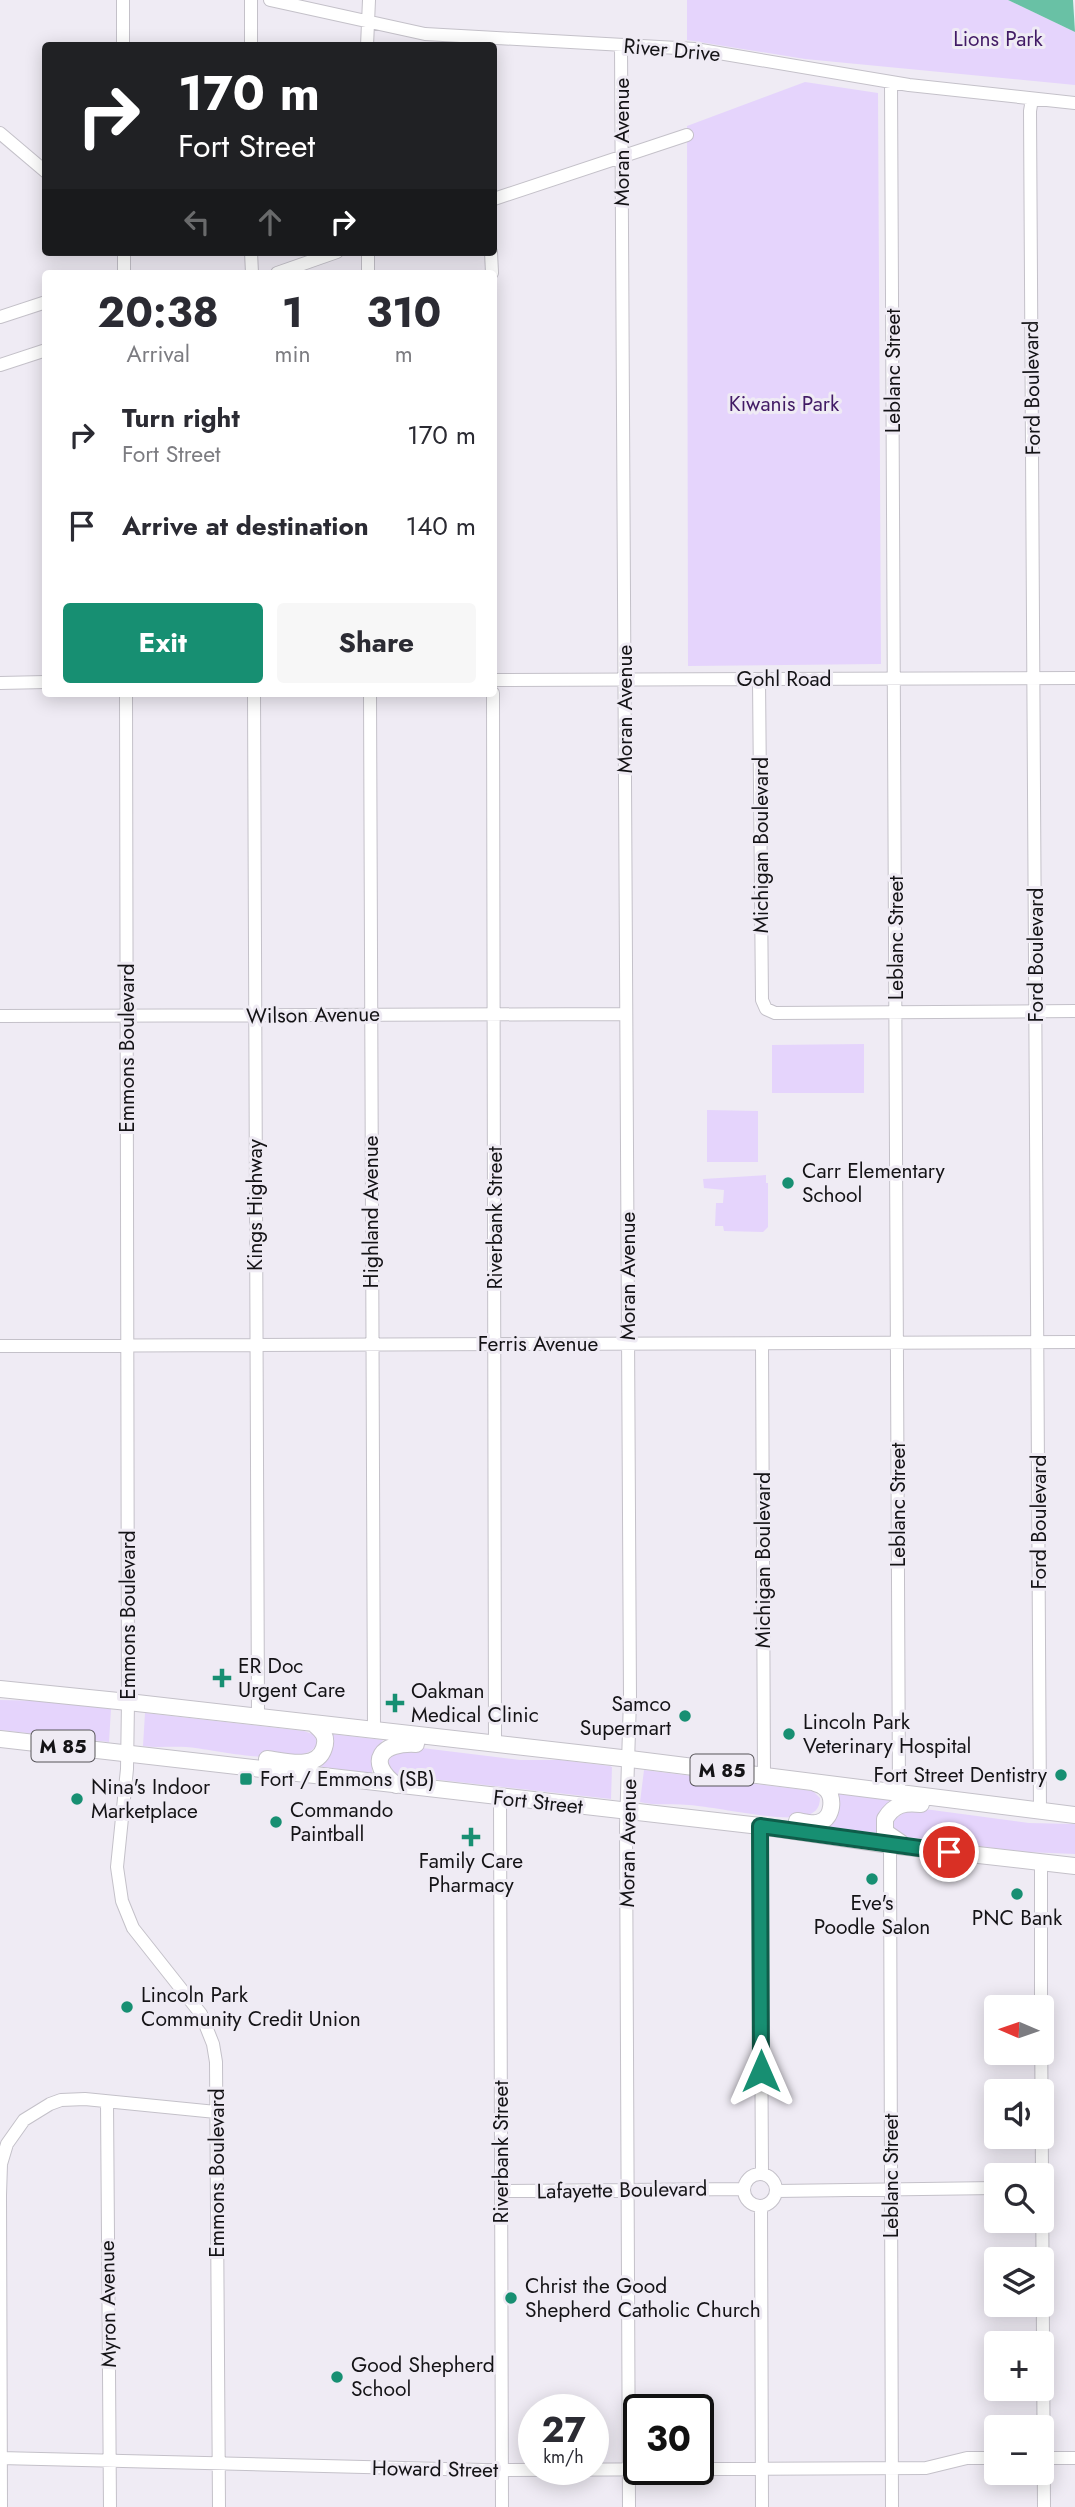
<!DOCTYPE html>
<meta charset="utf-8">
<style>
:root{--surface:#fff;--page:#f7f7f7;--text:#2b2b33;--muted:#7c7c81;--accent:#178f72}
body{margin:0;font-family:Jost,sans-serif;background:var(--page);color:var(--text);height:100vh;display:flex;flex-direction:column;font-size:26px;white-space:nowrap}
*{box-sizing:border-box;margin:0}
p{font-size:23px;color:var(--muted)}
.icon{flex:none;width:38px;height:38px;fill:none;stroke:currentColor;stroke-width:2;stroke-linecap:round;stroke-linejoin:round}
.map{position:relative;flex:1;overflow:hidden}
.details{position:absolute;left:42px;top:270px;width:455px;height:427px;display:flex;flex-direction:column;background:var(--surface);border-radius:7px;box-shadow:0 4px 18px #0003}
.details>*{flex:none}
.banner{position:absolute;left:42px;top:42px;width:455px;height:214px;border-radius:7px;box-shadow:0 4px 18px #0003;background:#202124;color:#fff;overflow:hidden}
.needle{width:46px;rotate:272deg}
.buttons{position:absolute;left:984px;top:1995px;display:grid;gap:14px}
.buttons a{display:grid;place-items:center;width:70px;height:70px;border-radius:7px;background:var(--surface);box-shadow:0 4px 18px #0003;font-size:35px}
.speed{position:absolute;left:518px;top:2394px;display:flex;gap:14px;font-size:35px;font-weight:700;text-align:center}
.speed>*{display:grid;place-content:center;width:91px;height:91px;border-radius:50%;background:var(--surface);box-shadow:0 4px 18px #0003;line-height:1}
.speed small{font-size:18px;font-weight:400}
.speed .limit{border:4px solid #111;border-radius:10px;background:#fff;color:#111}
.pin{position:absolute;display:grid;place-items:center;width:60px;height:60px;color:#fff;margin:-30px;border:4px solid #fff;border-radius:50%;box-shadow:0 2px 7px #0007}
.me{position:absolute;width:77px;margin:-38px;rotate:0deg;stroke-linejoin:round;filter:drop-shadow(0 0 5px #0008)}
.turn{display:flex;align-items:center;gap:24px;height:147px;padding:0 21px;font-size:32px}
.turn .icon{width:91px;height:91px;stroke-width:2.5}
.turn b{display:block;font-size:49px;line-height:60px}
.lanes{display:flex;align-items:center;height:66px;padding:0 21px;background:#0003;justify-content:center;gap:35px;direction:ltr}
.lanes .off{opacity:.35}
.eta{display:flex;justify-content:space-evenly;align-items:center;height:119px;text-align:center}
.eta b{font-size:42px;font-weight:700;line-height:49px}
.primary-button{display:flex;gap:14px;margin-top:auto;padding:14px 21px}
.primary-button a{flex:1;height:80px;border-radius:7px;background:var(--accent);color:#fff;font-size:28px;font-weight:700;line-height:80px;text-align:center}
.primary-button a+a{background:var(--page);color:var(--text)}
ul{padding:0;list-style:none}
li{display:flex;align-items:center;gap:21px;height:91px;padding:0 21px}
li div{flex:1}
li b{display:block;font-size:26px}
li em{font-style:normal}
.map>svg:first-child{display:block}
</style>
<div class="map">
<svg width="1075" height="2507" viewBox="0 0 1075 2507">
<rect width="100%" height="100%" fill="#efebf4"/>
<!-- green -->
<path fill="#e5d4fc" d="M687 0H1008L1075 32V85L805 59 687 40Z
M805 82 878 93 881 664 688 666 687 126Z
M864 1044V1093H772V1045Z
M707 1110 758 1111V1162H707Z
M766 1175V1183H768V1227L763 1232 724 1231 723 1226H715L716 1203H723L724 1190 704 1188 703 1179Z
M0 1700 48 1701 111 1709 109 1742 0 1730Z
M145 1713 304 1731 315 1735 317 1745C299 1771 215 1749 186 1747 172 1746 157 1748 143 1746Z
M332 1734 383 1740 372 1758V1773L321 1767 332 1749Z
M414 1747 520 1760H560L610 1766 612 1767 611 1799 395 1775 387 1764C392 1752 402 1751 414 1747Z
M644 1770 813 1791 820 1798C820 1809 814 1814 804 1816 780 1822 717 1807 689 1805 672 1803 656 1806 640 1802Z
M835 1793 891 1800C880 1809 877 1819 877 1833L824 1826Z
M917 1808 1029 1823 1075 1824V1854L1026 1852 900 1836 893 1829 894 1820 906 1811Z"/>
<!-- water -->
<path fill="#69c1a5" d="M1008 0H1073L1075 32Z"/>
<g fill="none" stroke-linecap="round" stroke-linejoin="round">
<!-- minor casing -->
<g stroke="#c4c1c9" stroke-width="14">
<path id="minor" d="M251 0V46
M270 0 425 34 695 49 909 85 1075 103
M621 45 630 1699 626 1826 629 2507
M123 46V0
M367 46 369 0
M891 82 899 1794
M1032 99 1030 111 1040 1812
M0 133 46 172
M494 199 687 135
M124 252V273
M251 252 252 273
M368 252V273
M491 252 492 273
M277 273 337 252
M0 317 46 302
M0 365 46 350
M494 680 1075 678
M759 680 762 1000 766 1009 775 1013 1075 1011
M0 683 46 682
M126 693 128 1702 127 1769 117 1867 122 1901 133 1928 201 2014 213 2044 216 2062 219 2507
M254 693 258 1717
M370 693 374 1731
M493 693 495 1744
M0 1016 626 1014
M762 1344 764 1776
M0 1346 1075 1342
M500 1797 502 2507
M760 1826 762 2174
M890 1845 892 2507
M1041 1863V2007
M1041 2010 1044 2507
M107 2102 110 2507
M744 2190a16 16 0 1 1 32 0a16 16 0 1 1-32 0Z
M501 2191 744 2189
M776 2191 996 2188
M761 2206 762 2507
M0 2458 483 2470 926 2468 967 2458H996
M1041 2458H1075
M1 2507 0 2195 1 2164 7 2144 24 2120 50 2104 61 2100 85 2099 216 2112"/>
</g>
<!-- major casing -->
<g stroke="#c4c1c9" stroke-width="18">
<path id="major" d="M0 1689 128 1702 630 1759 1075 1815
M0 1739 760 1826 890 1845 1075 1866
M267 1759C284 1761 317 1771 324 1748 328 1736 322 1731 314 1724
M396 1785C365 1761 382 1742 416 1744
M797 1821C804 1822 814 1825 820 1822 833 1818 835 1796 825 1788 822 1785 818 1784 815 1783
M901 1843 885 1832V1819C894 1804 905 1802 921 1804"/>
</g>
<!-- minor -->
<use href="#minor" stroke="#fff" stroke-width="12"/>
<!-- major -->
<use href="#major" stroke="#fff" stroke-width="16"/>
</g>
<g fill="none" stroke-linecap="round" stroke-linejoin="round">
<!-- route casing -->
<g stroke="#0f5d4a" stroke-width="18">
<path id="route" d="M761 2071 760 1826 949 1852"/>
</g>
<!-- route -->
<use href="#route" stroke="#178f72" stroke-width="12"/>
</g>
<!-- markers -->
<g fill="#178f72" stroke="#efebf4" stroke-width="2.5">
<circle cx="788" cy="1183" r="7"/>
<path d="M218.5 1667.5h7v7h7v7h-7v7h-7v-7h-7v-7h7z"/>
<path d="M391.5 1692.5h7v7h7v7h-7v7h-7v-7h-7v-7h7z"/>
<circle cx="685" cy="1716" r="7"/>
<circle cx="789" cy="1734" r="7"/>
<circle cx="1061" cy="1775" r="7"/>
<rect x="239" y="1772" width="14" height="14" rx="3.5"/>
<circle cx="77" cy="1799" r="7"/>
<circle cx="276" cy="1822" r="7"/>
<path d="M467.5 1826.5h7v7h7v7h-7v7h-7v-7h-7v-7h7z"/>
<circle cx="872" cy="1879" r="7"/>
<circle cx="1017" cy="1894" r="7"/>
<circle cx="127" cy="2007" r="7"/>
<circle cx="511" cy="2298" r="7"/>
<circle cx="337" cy="2377" r="7"/>
</g>
<g text-anchor="middle" stroke-width="6" stroke-linejoin="round" paint-order="stroke">
<!-- shield labels -->
<g fill="#efebf4" stroke="#565459" stroke-width="2">
<rect x="31.5" y="1730.5" width="63" height="31" rx="5"/>
<rect x="690.5" y="1754.5" width="63" height="31" rx="5"/>
</g>
<g font-size="19" font-weight="bold" fill="#141316">
<text x="63" y="1753">M 85</text>
<text x="722" y="1777">M 85</text>
</g>
<!-- park labels -->
<g font-size="21" fill="#421b65" stroke="#efebf4">
<text x="998" y="46">Lions Park</text>
<text x="784" y="411">Kiwanis Park</text>
</g>
<!-- street labels -->
<g font-size="21" fill="#141316" stroke="#efebf4">
<text transform="translate(672 50) rotate(5)" y="7">River Drive</text>
<text transform="translate(622 142) rotate(-90)" y="7">Moran Avenue</text>
<text transform="translate(893 371) rotate(-90)" y="7">Leblanc Street</text>
<text transform="translate(1032 388) rotate(-91)" y="7">Ford Boulevard</text>
<text x="784" y="686">Gohl Road</text>
<text transform="translate(625 709) rotate(-90)" y="7">Moran Avenue</text>
<text transform="translate(761 845) rotate(-90)" y="7">Michigan Boulevard</text>
<text transform="translate(896 938) rotate(-90)" y="7">Leblanc Street</text>
<text transform="translate(1036 955) rotate(-90)" y="7">Ford Boulevard</text>
<text transform="translate(313 1015) rotate(-1)" y="7">Wilson Avenue</text>
<text transform="translate(127 1048) rotate(-90)" y="7">Emmons Boulevard</text>
<text transform="translate(255 1205) rotate(-90)" y="7">Kings Highway</text>
<text transform="translate(371 1212) rotate(-90)" y="7">Highland Avenue</text>
<text transform="translate(495 1218) rotate(-90)" y="7">Riverbank Street</text>
<text transform="translate(628 1276) rotate(-90)" y="7">Moran Avenue</text>
<text x="538" y="1351">Ferris Avenue</text>
<text transform="translate(898 1505) rotate(-90)" y="7">Leblanc Street</text>
<text transform="translate(1039 1522) rotate(-90)" y="7">Ford Boulevard</text>
<text transform="translate(763 1560) rotate(-90)" y="7">Michigan Boulevard</text>
<text transform="translate(128 1615) rotate(-90)" y="7">Emmons Boulevard</text>
<text transform="translate(538 1802) rotate(6)" y="7">Fort Street</text>
<text transform="translate(628 1843) rotate(-89)" y="7">Moran Avenue</text>
<text transform="translate(501 2152) rotate(-90)" y="7">Riverbank Street</text>
<text transform="translate(217 2173) rotate(-90)" y="7">Emmons Boulevard</text>
<text transform="translate(891 2176) rotate(-90)" y="7">Leblanc Street</text>
<text transform="translate(622 2190) rotate(-1)" y="7">Lafayette Boulevard</text>
<text transform="translate(108 2304) rotate(-91)" y="7">Myron Avenue</text>
<text transform="translate(435 2469) rotate(1)" y="7">Howard Street</text>
</g>
<!-- poi labels -->
<g font-size="21" fill="#141316" stroke="#efebf4" text-anchor="start">
<text x="802" y="1178">Carr Elementary<tspan x="802" dy="24">School</tspan></text>
<text x="238" y="1673">ER Doc<tspan x="238" dy="24">Urgent Care</tspan></text>
<text x="411" y="1698">Oakman<tspan x="411" dy="24">Medical Clinic</tspan></text>
<text x="671" y="1711" text-anchor="end">Samco<tspan x="671" dy="24">Supermart</tspan></text>
<text x="803" y="1729">Lincoln Park<tspan x="803" dy="24">Veterinary Hospital</tspan></text>
<text x="1047" y="1782" text-anchor="end">Fort Street Dentistry</text>
<text x="260" y="1786">Fort / Emmons (SB)</text>
<text x="91" y="1794">Nina's Indoor<tspan x="91" dy="24">Marketplace</tspan></text>
<text x="290" y="1817">Commando<tspan x="290" dy="24">Paintball</tspan></text>
<text x="471" y="1868" text-anchor="middle">Family Care<tspan x="471" dy="24">Pharmacy</tspan></text>
<text x="872" y="1910" text-anchor="middle">Eve's<tspan x="872" dy="24">Poodle Salon</tspan></text>
<text x="1017" y="1925" text-anchor="middle">PNC Bank</text>
<text x="141" y="2002">Lincoln Park<tspan x="141" dy="24">Community Credit Union</tspan></text>
<text x="525" y="2293">Christ the Good<tspan x="525" dy="24">Shepherd Catholic Church</tspan></text>
<text x="351" y="2372">Good Shepherd<tspan x="351" dy="24">School</tspan></text>
</g>
</g>
</svg>
<div class="buttons">
<a><svg class="needle" viewBox="-14 -14 28 28"><path d="M0-13l5 13h-10z" fill="#e53935"/><path d="M0 13l5-13h-10z" fill="#7c7c81"/></svg></a>
<a><svg class="icon" aria-label="sound" viewBox="0 0 24 24"><path d="M4 9h4l5-4v14l-5-4H4zM17 9q2 3 0 6"/></svg></a>
<a><svg class="icon" aria-label="search" viewBox="0 0 24 24"><circle cx="10" cy="10" r="6"/><path d="M15 15l6 6"/></svg></a>
<a><svg class="icon" aria-label="layers" viewBox="0 0 24 24"><path d="M12 4l9 5-9 5-9-5zM3 14l9 5 9-5"/></svg></a>
<a>+</a>
<a>−</a>
</div>
<div class="speed"><div>27<small>km/h</small></div><div class="limit">30</div></div>
<div class="pin" style="left:949px;top:1852px;background:#d93025"><svg class="icon" aria-label="arrive" viewBox="0 0 24 24"><path d="M6 21V4h12l-3 4 3 4H6"/></svg></div>
<svg class="me" style="left:761px;top:2071px" viewBox="-20 -20 40 40"><path d="M0-17L14 15 0 8-14 15z" fill="#178f72" stroke="#fff" stroke-width="4"/></svg>
<div class="banner">
<div class="turn"><svg class="icon" aria-label="right" viewBox="0 0 24 24"><path d="M7 20v-9h11M14 6l5 5-5 5"/></svg><div><b>170 m</b>Fort Street</div></div>
<div class="lanes"><svg class="icon off" aria-label="left" viewBox="0 0 24 24"><path d="M17 20v-9H6M10 6l-5 5 5 5"/></svg><svg class="icon off" aria-label="ahead" viewBox="0 0 24 24"><path d="M12 20V5M6 11l6-6 6 6"/></svg><svg class="icon" aria-label="right" viewBox="0 0 24 24"><path d="M7 20v-9h11M14 6l5 5-5 5"/></svg></div>
</div>
<section class="details">
<div class="eta">
<div><b>20:38</b><p>Arrival</p></div>
<div><b>1</b><p>min</p></div>
<div><b>310</b><p>m</p></div>
</div>
<ul>
<li><svg class="icon" aria-label="right" viewBox="0 0 24 24"><path d="M7 20v-9h11M14 6l5 5-5 5"/></svg><div><b>Turn right</b><p>Fort Street</p></div><em>170 m</em></li>
<li><svg class="icon" aria-label="arrive" viewBox="0 0 24 24"><path d="M6 21V4h12l-3 4 3 4H6"/></svg><div><b>Arrive at destination</b></div><em>140 m</em></li>
</ul>
<div class="primary-button"><a>Exit</a><a>Share</a></div>
</section>
</div>
